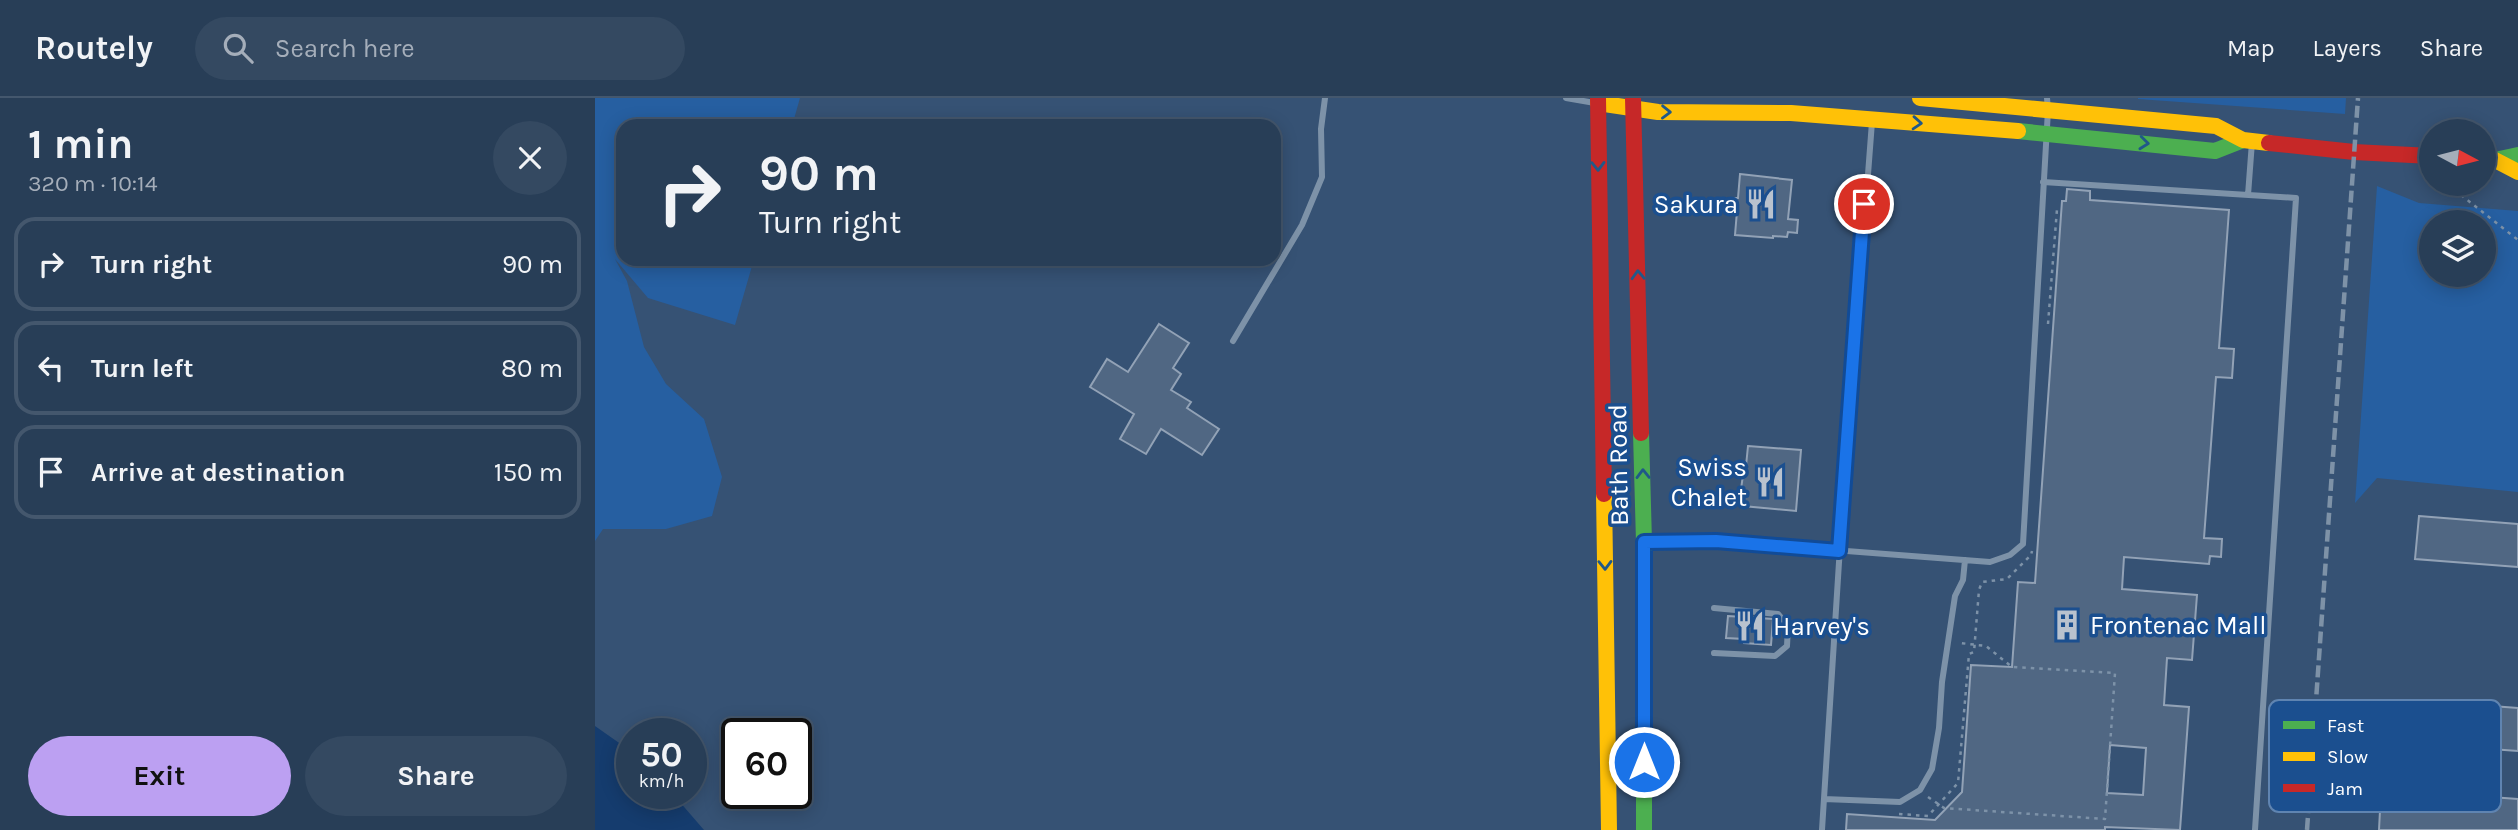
<!DOCTYPE html>
<meta charset="utf-8">
<style>
:root{--surface:#283e57;--page:#344961;--text:#f1f3f6;--muted:#a5aeba;--line:#44576d;--accent:#bca0f2}
body{margin:0;font-family:Karla,sans-serif;background:var(--page);color:var(--text);height:100vh;display:flex;flex-direction:column;font-size:26px;white-space:nowrap}
*{box-sizing:border-box;margin:0}
p{font-size:23px;color:var(--muted)}
.icon{flex:none;width:38px;height:38px;fill:none;stroke:currentColor;stroke-width:2;stroke-linecap:round;stroke-linejoin:round}
.map{position:relative;flex:1;overflow:hidden}
.panel{display:flex;flex-direction:column;background:var(--surface);width:595px}
.panel>*{flex:none}
.top-card{position:absolute;left:21px;top:21px;width:665px;height:147px;border-radius:21px;box-shadow:0 4px 18px #0003,0 0 0 2px var(--line);background:#283e57;color:var(--text);overflow:hidden}
.needle{width:46px;rotate:97deg}
.fabs{position:absolute;left:1824px;top:21px;display:grid;gap:14px}
.fabs a{display:grid;place-items:center;width:77px;height:77px;border-radius:50%;background:var(--surface);box-shadow:0 4px 18px #0003,0 0 0 2px var(--line);font-size:35px}
.speed{position:absolute;left:21px;top:620px;display:flex;gap:14px;font-size:35px;font-weight:700;text-align:center}
.speed>*{display:grid;place-content:center;width:91px;height:91px;border-radius:50%;background:var(--surface);box-shadow:0 4px 18px #0003,0 0 0 2px var(--line);line-height:1}
.speed small{font-size:18px;font-weight:400}
.speed .limit{border:4px solid #111;border-radius:10px;background:#fff;color:#111}
.pin{position:absolute;display:grid;place-items:center;width:60px;height:60px;color:#fff;margin:-30px;border:4px solid #fff;border-radius:50%;box-shadow:0 2px 7px #0007}
.me{position:absolute;width:77px;margin:-38px;rotate:0deg;stroke-linejoin:round;filter:drop-shadow(0 0 5px #0008)}
.turn{display:flex;align-items:center;gap:24px;height:147px;padding:0 28px;font-size:32px}
.turn .icon{width:91px;height:91px;stroke-width:2.5}
.turn b{display:block;font-size:49px;line-height:60px}
.round{display:grid;place-items:center;flex:none;width:74px;height:74px;border-radius:37px;background:var(--page)}
.overview{display:flex;align-items:center;justify-content:space-between;height:119px;padding:0 28px}
h1{font-size:42px;font-weight:700;line-height:52px}
.cta{display:flex;gap:14px;margin-top:auto;padding:14px 28px}
.cta a{flex:1;height:80px;border-radius:42px;background:var(--accent);color:#111;font-size:28px;font-weight:700;line-height:80px;text-align:center}
.cta a+a{background:var(--page);color:var(--text)}
ul{padding:0;list-style:none}
li{display:flex;align-items:center;gap:21px;height:94px;margin:0 14px 10px;padding:0 14px;border:4px solid var(--line);border-radius:21px}
li div{flex:1}
li b{display:block;font-size:26px}
li em{font-style:normal}
header{display:flex;align-items:center;gap:42px;box-sizing:border-box;height:98px;padding:0 35px;background:var(--surface);border-bottom:2px solid var(--line)}
header strong{font-size:33px}
nav{display:flex;gap:38px;margin-inline-start:auto;font-size:24px}
.search{width:490px;height:63px;background:var(--page);display:flex;align-items:center;gap:18px;box-sizing:border-box;padding:0 24px;border-radius:38px;color:var(--muted);font-size:26px}
main{display:flex;flex:1;min-height:0}
.map>svg:first-child{display:block}
</style>
<header>
<strong>Routely</strong>
<div class="search"><svg class="icon" aria-label="search" viewBox="0 0 24 24"><circle cx="10" cy="10" r="6"/><path d="M15 15l6 6"/></svg>Search here</div>
<nav><a>Map</a><a>Layers</a><a>Share</a></nav>
</header>
<main>
<section class="panel">
<div class="overview"><div><h1>1 min</h1><p>320 m · 10:14</p></div><a class="round"><svg class="icon" aria-label="close" viewBox="0 0 24 24"><path d="M6 6l12 12M18 6L6 18"/></svg></a></div>
<ul>
<li><svg class="icon" aria-label="right" viewBox="0 0 24 24"><path d="M7 20v-9h11M14 6l5 5-5 5"/></svg><div><b>Turn right</b></div><em>90 m</em></li>
<li><svg class="icon" aria-label="left" viewBox="0 0 24 24"><path d="M17 20v-9H6M10 6l-5 5 5 5"/></svg><div><b>Turn left</b></div><em>80 m</em></li>
<li><svg class="icon" aria-label="arrive" viewBox="0 0 24 24"><path d="M6 21V4h12l-3 4 3 4H6"/></svg><div><b>Arrive at destination</b></div><em>150 m</em></li>
</ul>
<div class="cta"><a>Exit</a><a>Share</a></div>
</section>
<div class="map">
<svg width="1923" height="732" viewBox="0 0 1923 732">
<rect width="100%" height="100%" fill="#365274"/>
<!-- green -->
<path fill="#265fa1" fill-rule="evenodd" d="M0 0H205L197 28H28V161H159L140 227 53 200 20 161 32 183 49 249 71 286 109 321 127 379 117 418 71 431H8L0 443Z
M1543 0H1751L1750 16 1543 1Z
M1782 88 1824 105 1923 113V394L1782 380 1760 405ZM1836 124H1888V177H1836Z"/>
<!-- water -->
<path fill="#153c6e" d="M0 628 37 654V695H77L109 732H0Z"/>
<!-- building -->
<path fill="#506783" stroke="#92a2b6" stroke-width="2" fill-rule="evenodd" d="M1145 76 1197 82 1193 121 1203 122 1202 135 1193 134 1192 139 1178 138V140L1140 137 1142 113H1137L1138 100H1143Z
M1472 91 1495 93V102L1634 112 1624 250 1639 251 1637 280 1621 279 1609 440 1627 441 1626 459 1615 458 1614 466 1529 459 1527 491 1602 497 1597 562 1572 560 1569 607 1594 609 1585 732 1510 729V732H1251L1252 716 1340 722 1367 694 1376 567 1417 569 1423 484 1440 485 1467 103H1471ZM1515 647 1551 650 1548 697 1512 695Z
M564 226 594 245 578 270 586 276 576 292 596 304 592 310 624 331 607 357 566 331 551 356 525 341 539 316 495 289 512 261 533 274Z
M1153 348 1206 352 1201 413 1148 408 1149 391H1146L1148 377 1150 378Z
M1824 418 1923 426V469L1820 461Z
M1133 518 1178 521 1176 547 1149 545V541L1131 540Z
M1832 603 1923 610V653L1828 646Z
M1800 692 1923 701V732H1784L1786 693 1800 694Z"/>
<g fill="none" stroke-linecap="round" stroke-linejoin="round">
<!-- path -->
<path stroke="#7d92a8" stroke-width="2.5" stroke-dasharray="3.5 5" stroke-linecap="butt" d="M1866 97 1923 142
M1453 226 1462 111
M1333 699 1349 710 1510 721 1520 575 1417 569 1391 548 1365 545
M1304 716 1333 718 1363 685 1374 556 1379 554 1384 492 1387 484 1412 481 1436 457 1437 453"/>
<!-- lane -->
<path stroke="#7d92a8" stroke-width="6" d="M971 0 1000 5
M1448 84 1701 100 1660 732
M1653 97 1657 44
M638 243 707 127 727 79 726 31 730 0
M1051 444 1121 443 1395 464 1415 457 1428 446 1453 12 1452 0
M1119 555 1180 558 1192 548 1193 528 1183 516 1119 510
M1229 701 1305 704 1325 692 1337 671 1344 630 1347 584 1360 498 1368 482 1370 462
M1227 732 1247 417 1277 24"/>
<!-- fast -->
<path stroke="#4caf50" stroke-width="16" d="M1423 33 1620 53 1648 42
M1888 61 1900 62 1923 57
M1046 335 1049 444V732"/>
<!-- slow -->
<path stroke="#ffc107" stroke-width="16" d="M1325 0 1621 28 1648 42 1674 45
M1003 5 1063 14 1196 15 1423 33
M1900 62 1923 74
M1009 396 1014 732"/>
<!-- jam -->
<path stroke="#c62828" stroke-width="16" d="M1003 0 1009 396
M1038 0 1046 335
M1674 45 1759 54 1836 58"/>
<!-- rail -->
<path stroke="#7e92a7" stroke-width="4.5" stroke-dasharray="12 5" stroke-linecap="butt" d="M1712 732 1763 0"/>
</g>
<!-- one-way arrows -->
<defs><path id="oneway-chevron" d="M-2-3.5L2.5 0L-2 3.5" fill="none" stroke-width="1.6" stroke-linecap="round" stroke-linejoin="round" transform="scale(1.75)"/></defs>
<g stroke="#205989">
<use href="#oneway-chevron" transform="translate(1071 14) rotate(1)"/>
<use href="#oneway-chevron" transform="translate(1322 25) rotate(4)"/>
<use href="#oneway-chevron" transform="translate(1549 45) rotate(6)"/>
<use href="#oneway-chevron" transform="translate(1003 68) rotate(89)"/>
<use href="#oneway-chevron" transform="translate(1043 177) rotate(-92)"/>
<use href="#oneway-chevron" transform="translate(1048 376) rotate(-91)"/>
<use href="#oneway-chevron" transform="translate(1010 467) rotate(89)"/>
</g>
<g fill="none" stroke-linecap="round" stroke-linejoin="round">
<!-- route casing -->
<g stroke="#114b97" stroke-width="18">
<path id="route" d="M1049 664V444L1121 443 1244 453 1269 106"/>
</g>
<!-- route -->
<use href="#route" stroke="#1a73e8" stroke-width="12"/>
</g>
<!-- icons -->
<defs>
<g id="restaurant-bare" transform="scale(2.415)"><path d="M-5-6h1v4h1v-4h1v4h1v-4h1v5L-1.5 .5V6h-2V.5L-5-1ZM5-6V6H3V1.5H1.5Q1.5-4 5-6Z" fill="#b9c2ce" stroke="#1b4f8f" stroke-width="2.5" paint-order="stroke"/></g>
<g id="building-bare" transform="scale(2.415)"><path d="M-4-6H4V6H1V3H-1V6H-4ZM-2.5-4.3h1.7v1.8h-1.7ZM.8-4.3h1.7v1.8H.8ZM-2.5-1h1.7V.8h-1.7ZM.8-1h1.7V.8H.8Z" fill="#b9c2ce" stroke="#1b4f8f" stroke-width="2.5" paint-order="stroke"/></g>
</defs>
<g fill-rule="evenodd">
<use href="#restaurant-bare" x="1166" y="106"/>
<use href="#restaurant-bare" x="1175" y="384"/>
<use href="#building-bare" x="1472" y="527"/>
<use href="#restaurant-bare" x="1155" y="528"/>
</g>
<g text-anchor="middle" stroke-width="7" stroke-linejoin="round" paint-order="stroke">
<!-- poi labels -->
<g font-size="26" fill="#fff" stroke="#1b4f8f" text-anchor="end">
<text x="1143" y="115">Sakura</text>
<text x="1152" y="378">Swiss<tspan x="1152" dy="30">Chalet</tspan></text>
<text x="1495" y="536" text-anchor="start">Frontenac Mall</text>
<text x="1178" y="537" text-anchor="start">Harvey's</text>
</g>
<!-- street labels -->
<g font-size="26" fill="#fff" stroke="#1b4f8f">
<text transform="translate(1023 367) rotate(-91)" y="9">Bath Road</text>
</g>
</g>
<!-- legend -->
<rect x="1674" y="602" width="232" height="112" rx="10" fill="#1b4f8f" stroke="#5f84b1" stroke-width="2"/>
<rect x="1688" y="623" width="32" height="8" fill="#4caf50"/>
<rect x="1688" y="654" width="32" height="9" fill="#ffc107"/>
<rect x="1688" y="686" width="32" height="8" fill="#c62828"/>
<g font-size="19" fill="#fff">
<text x="1732" y="634">Fast</text>
<text x="1732" y="665">Slow</text>
<text x="1732" y="697">Jam</text>
</g>
</svg>
<div class="fabs">
<a><svg class="needle" viewBox="-14 -14 28 28"><path d="M0-13l5 13h-10z" fill="#e53935"/><path d="M0 13l5-13h-10z" fill="#a5aeba"/></svg></a>
<a><svg class="icon" aria-label="layers" viewBox="0 0 24 24"><path d="M12 4l9 5-9 5-9-5zM3 14l9 5 9-5"/></svg></a>
</div>
<div class="speed"><div>50<small>km/h</small></div><div class="limit">60</div></div>
<div class="pin" style="left:1269px;top:106px;background:#d93025"><svg class="icon" aria-label="arrive" viewBox="0 0 24 24"><path d="M6 21V4h12l-3 4 3 4H6"/></svg></div>
<svg class="me" style="left:1049px;top:664px" viewBox="-20 -20 40 40"><circle r="17" fill="#1a73e8" stroke="#fff" stroke-width="3"/><path d="M0-11L8 9 0 5-8 9z" fill="#fff"/></svg>
<div class="top-card">
<div class="turn"><svg class="icon" aria-label="right" viewBox="0 0 24 24"><path d="M7 20v-9h11M14 6l5 5-5 5"/></svg><div><b>90 m</b>Turn right</div></div>
</div>
</div>
</main>
